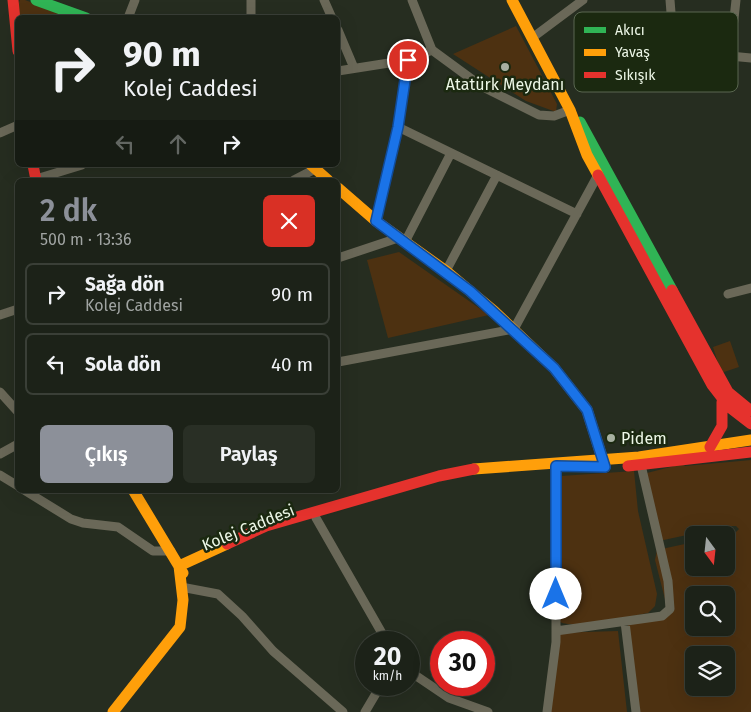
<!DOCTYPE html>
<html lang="tr">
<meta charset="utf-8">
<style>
:root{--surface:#1c2218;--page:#292f25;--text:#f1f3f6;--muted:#a0a4a2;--line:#3a3f37;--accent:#8c9099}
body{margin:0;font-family:"Fira Sans",sans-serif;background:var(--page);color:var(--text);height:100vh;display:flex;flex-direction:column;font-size:19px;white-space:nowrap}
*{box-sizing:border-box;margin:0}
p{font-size:16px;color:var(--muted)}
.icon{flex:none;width:28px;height:28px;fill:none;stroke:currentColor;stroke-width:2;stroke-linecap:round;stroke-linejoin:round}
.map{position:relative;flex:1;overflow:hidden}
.details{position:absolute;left:15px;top:178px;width:325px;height:315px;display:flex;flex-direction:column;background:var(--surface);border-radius:8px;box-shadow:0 5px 20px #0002,0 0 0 1px var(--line)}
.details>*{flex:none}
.banner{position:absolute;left:15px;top:15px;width:325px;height:152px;border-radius:8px;box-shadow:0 5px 20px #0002,0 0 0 1px var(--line);background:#1c2218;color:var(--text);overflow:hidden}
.needle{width:32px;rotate:165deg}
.controls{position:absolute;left:685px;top:526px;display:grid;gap:10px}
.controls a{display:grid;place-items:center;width:50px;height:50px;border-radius:8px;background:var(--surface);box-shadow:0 5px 20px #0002,0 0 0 1px var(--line);font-size:25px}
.speed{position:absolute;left:355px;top:631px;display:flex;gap:10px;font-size:25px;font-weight:700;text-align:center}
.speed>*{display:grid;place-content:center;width:65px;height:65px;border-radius:50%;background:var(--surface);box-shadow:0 5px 20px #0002,0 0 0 1px var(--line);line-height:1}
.speed small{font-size:12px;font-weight:400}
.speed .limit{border:8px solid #d22;background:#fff;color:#111}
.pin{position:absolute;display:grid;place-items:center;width:42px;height:42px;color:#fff;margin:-21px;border:2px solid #fff;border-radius:50%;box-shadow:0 1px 5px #0007}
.me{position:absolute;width:55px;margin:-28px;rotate:0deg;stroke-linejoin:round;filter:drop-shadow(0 0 4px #0008)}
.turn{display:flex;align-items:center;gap:18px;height:105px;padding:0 25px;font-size:22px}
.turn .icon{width:65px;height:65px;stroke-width:2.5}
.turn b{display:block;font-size:35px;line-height:42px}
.lanes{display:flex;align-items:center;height:48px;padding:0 25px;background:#0003;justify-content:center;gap:25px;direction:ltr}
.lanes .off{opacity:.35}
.round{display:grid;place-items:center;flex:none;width:52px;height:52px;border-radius:8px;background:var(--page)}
.overview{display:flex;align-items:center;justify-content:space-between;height:85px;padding:0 25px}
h1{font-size:30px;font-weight:600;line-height:38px;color:var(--accent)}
.cta{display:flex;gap:10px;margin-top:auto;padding:10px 25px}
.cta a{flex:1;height:58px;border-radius:8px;background:var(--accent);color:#fff;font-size:20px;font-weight:600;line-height:58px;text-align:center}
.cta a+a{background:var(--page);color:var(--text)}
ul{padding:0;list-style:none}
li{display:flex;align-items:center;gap:15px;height:62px;margin:0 10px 8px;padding:0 15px;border:2px solid var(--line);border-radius:8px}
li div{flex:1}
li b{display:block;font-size:19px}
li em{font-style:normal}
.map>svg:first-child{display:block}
</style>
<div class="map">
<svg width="751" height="712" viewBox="0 0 751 712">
<rect width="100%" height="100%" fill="#262d20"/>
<!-- green -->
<path fill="#4d3111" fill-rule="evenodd" d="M20 0H25L70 17H20L18 4Z
M516 26 557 104 556 112 526 101 453 54Z
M399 252 489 315 388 338 367 260Z
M730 341 739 367 721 373 713 347Z
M751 460V712H639L628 625 660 619 667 607 655 560 657 550 694 542V568H726V536L734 534 739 529 736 526H729L659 541 643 474 682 464 685 466ZM694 595H726V628H694ZM694 655H726V688H694Z
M634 471 638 511 657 594 655 606 648 613C628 616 574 631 558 621L561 476Z
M618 631 627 712H545L554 659 552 633Z"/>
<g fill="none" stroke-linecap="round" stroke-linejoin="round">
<!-- street -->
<path stroke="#6a6858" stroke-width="9" d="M251 0V18
M324 0 332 18
M412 0 432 50 481 86 539 115 554 116 570 110
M670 0 674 51 730 56
M736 0 730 56 751 58
M128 18 135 0
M338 30 354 68
M532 38 583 0
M338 71 408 60 432 50
M398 127 577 214
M0 133 18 125
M36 179 82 165
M294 180 315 169 316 165
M376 221 398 127 408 60
M405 242 451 153
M338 258 398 238
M446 271 497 175
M728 294 751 288
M0 315 18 309
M338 362 514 329 599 173
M0 392 18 412
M0 454 18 444
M0 475 18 486
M24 490 71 519 83 523 118 527 153 551H171
M316 518 387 642
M181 587 218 594 242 616 273 651 343 712
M625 622 636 712
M556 631 662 616 670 609 668 581 641 465
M409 671 449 698 488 712
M365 712 381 685
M547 712 556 642V466"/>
<!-- fast -->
<path stroke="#30b455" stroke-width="11" d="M36 0 86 18
M580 122 672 290"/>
<!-- slow -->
<path stroke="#ff9f0a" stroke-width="11" d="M512 0 570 110 587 155 598 175
M311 165 328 180
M338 188 376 221 446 271 494 311 554 368 587 410 605 467
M474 469 639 457 751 440
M133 490 183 573
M113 712 180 627 183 600 179 566 227 544"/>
<!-- jam -->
<path stroke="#e5322d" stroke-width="11" d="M13 0 18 51
M33 165 36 180
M598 175 712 385 729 407 751 424
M672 290 728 392 751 411
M710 447 722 426V402
M628 466 751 452
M227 544 266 526 439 476 474 469"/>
</g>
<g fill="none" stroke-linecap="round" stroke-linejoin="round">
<!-- route casing -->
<g stroke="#114b97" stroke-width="12">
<path id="route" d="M408 60 398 127 376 221 470 291 554 368 587 410 605 467 556 466V594"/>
</g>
<!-- route -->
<use href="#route" stroke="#1a73e8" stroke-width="9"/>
</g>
<!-- markers -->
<g fill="#a7b0a1" stroke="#1b2910" stroke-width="2">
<circle cx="505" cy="67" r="5"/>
<circle cx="611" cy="438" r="5"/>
</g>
<g text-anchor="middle" stroke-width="5" stroke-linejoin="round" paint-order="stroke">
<!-- poi labels -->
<g font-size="16" fill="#edf7e7" stroke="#1b2910">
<text x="505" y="90">Atatürk Meydanı</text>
<text x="621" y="444" text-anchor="start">Pidem</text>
</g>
<!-- street labels -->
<g font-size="16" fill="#edf7e7" stroke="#1b2910">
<text transform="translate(248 527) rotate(-22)" y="6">Kolej Caddesi</text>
</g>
</g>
<!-- legend -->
<rect x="574" y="12" width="164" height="80" rx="8" fill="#1b2910" stroke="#5a6750" stroke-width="1"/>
<rect x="584" y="27" width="22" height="6" fill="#30b455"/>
<rect x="584" y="49" width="22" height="7" fill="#ff9f0a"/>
<rect x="584" y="72" width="22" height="6" fill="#e5322d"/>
<g font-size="14" fill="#edf7e7">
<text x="615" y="35">Akıcı</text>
<text x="615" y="57">Yavaş</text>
<text x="615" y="80">Sıkışık</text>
</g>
</svg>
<div class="controls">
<a><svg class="needle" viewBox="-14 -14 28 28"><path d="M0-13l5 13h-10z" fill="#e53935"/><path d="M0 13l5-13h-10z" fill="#a0a4a2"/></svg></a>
<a><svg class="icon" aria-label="search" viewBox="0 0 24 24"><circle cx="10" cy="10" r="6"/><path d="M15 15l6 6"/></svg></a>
<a><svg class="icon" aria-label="layers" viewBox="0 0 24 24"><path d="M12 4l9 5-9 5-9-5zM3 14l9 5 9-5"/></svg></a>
</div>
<div class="speed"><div>20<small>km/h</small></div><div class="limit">30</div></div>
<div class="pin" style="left:408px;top:60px;background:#d93025"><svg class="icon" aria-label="arrive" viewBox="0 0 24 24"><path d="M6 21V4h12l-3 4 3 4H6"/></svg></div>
<svg class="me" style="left:556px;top:594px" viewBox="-20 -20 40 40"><circle r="19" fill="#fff"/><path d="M0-13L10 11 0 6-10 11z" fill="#1a73e8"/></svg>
<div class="banner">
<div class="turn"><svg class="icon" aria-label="right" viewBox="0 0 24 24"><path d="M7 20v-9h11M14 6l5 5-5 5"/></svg><div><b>90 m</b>Kolej Caddesi</div></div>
<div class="lanes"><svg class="icon off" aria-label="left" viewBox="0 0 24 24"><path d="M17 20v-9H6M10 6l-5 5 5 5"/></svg><svg class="icon off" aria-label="ahead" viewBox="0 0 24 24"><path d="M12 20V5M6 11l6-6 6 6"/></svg><svg class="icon" aria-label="right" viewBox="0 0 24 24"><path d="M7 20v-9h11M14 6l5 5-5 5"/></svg></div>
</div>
<section class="details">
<div class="overview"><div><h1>2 dk</h1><p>500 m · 13:36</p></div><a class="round" style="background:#d93025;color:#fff"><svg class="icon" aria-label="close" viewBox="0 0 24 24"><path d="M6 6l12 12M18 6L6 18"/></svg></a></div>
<ul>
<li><svg class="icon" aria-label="right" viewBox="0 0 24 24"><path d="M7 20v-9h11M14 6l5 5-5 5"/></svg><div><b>Sağa dön</b><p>Kolej Caddesi</p></div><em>90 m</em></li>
<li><svg class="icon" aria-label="left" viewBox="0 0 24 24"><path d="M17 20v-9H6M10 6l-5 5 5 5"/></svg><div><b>Sola dön</b></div><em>40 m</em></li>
</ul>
<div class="cta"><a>Çıkış</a><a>Paylaş</a></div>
</section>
</div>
